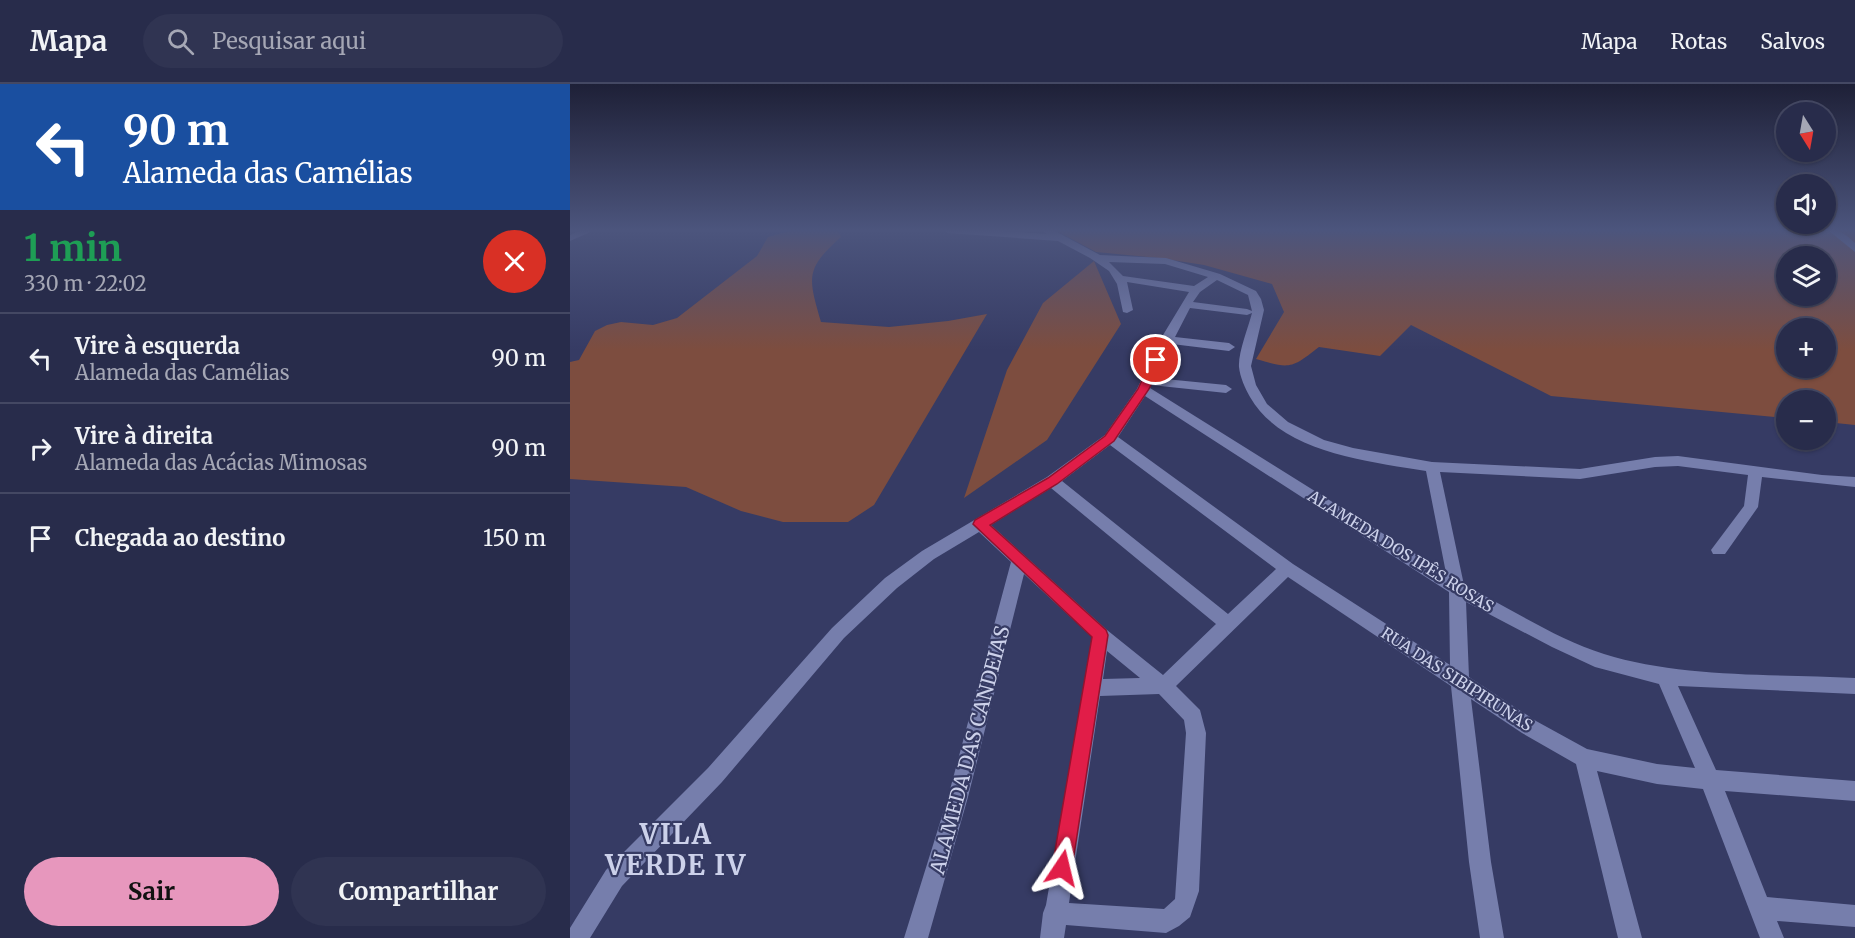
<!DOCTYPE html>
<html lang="pt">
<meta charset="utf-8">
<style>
:root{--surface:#282c4b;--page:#303452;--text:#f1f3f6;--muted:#a5a7b5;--line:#444863;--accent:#e797bd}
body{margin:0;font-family:Merriweather,serif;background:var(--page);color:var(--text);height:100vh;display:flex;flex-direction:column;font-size:22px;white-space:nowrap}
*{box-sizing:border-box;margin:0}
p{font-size:20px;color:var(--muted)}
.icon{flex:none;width:33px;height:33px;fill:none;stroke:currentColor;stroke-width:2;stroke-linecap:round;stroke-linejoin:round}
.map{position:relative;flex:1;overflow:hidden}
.side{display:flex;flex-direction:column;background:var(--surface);width:570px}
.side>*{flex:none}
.hud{background:#1a4fa0;color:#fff;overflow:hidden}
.needle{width:39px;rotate:169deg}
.buttons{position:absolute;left:1206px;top:18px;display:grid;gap:12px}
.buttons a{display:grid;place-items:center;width:60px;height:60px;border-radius:50%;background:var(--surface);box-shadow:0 2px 4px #0004,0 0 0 2px var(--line);font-size:30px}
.pin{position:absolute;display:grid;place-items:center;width:51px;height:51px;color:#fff;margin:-26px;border:3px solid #fff;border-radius:50%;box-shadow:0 2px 6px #0007}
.me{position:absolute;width:66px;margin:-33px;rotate:10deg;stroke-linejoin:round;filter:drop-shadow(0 0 4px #0008)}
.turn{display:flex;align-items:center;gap:21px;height:126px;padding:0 24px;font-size:27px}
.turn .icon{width:78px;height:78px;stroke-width:2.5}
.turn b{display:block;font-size:42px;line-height:51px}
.round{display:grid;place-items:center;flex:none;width:63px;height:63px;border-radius:32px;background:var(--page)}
.overview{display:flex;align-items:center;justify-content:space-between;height:102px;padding:0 24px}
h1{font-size:36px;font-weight:700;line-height:45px;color:#1e9e55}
.primary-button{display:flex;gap:12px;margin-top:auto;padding:12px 24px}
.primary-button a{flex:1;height:69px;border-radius:36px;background:var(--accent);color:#111;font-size:24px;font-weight:700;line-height:69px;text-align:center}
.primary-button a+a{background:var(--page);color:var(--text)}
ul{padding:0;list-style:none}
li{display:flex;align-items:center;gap:18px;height:90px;padding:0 24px;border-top:2px solid var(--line)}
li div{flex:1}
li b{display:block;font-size:22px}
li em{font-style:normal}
header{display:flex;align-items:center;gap:36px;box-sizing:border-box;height:84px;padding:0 30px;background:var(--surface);border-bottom:2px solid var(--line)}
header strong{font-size:28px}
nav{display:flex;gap:33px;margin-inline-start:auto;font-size:21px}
.search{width:420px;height:54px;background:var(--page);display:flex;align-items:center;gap:15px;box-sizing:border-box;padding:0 21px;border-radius:33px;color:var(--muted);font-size:22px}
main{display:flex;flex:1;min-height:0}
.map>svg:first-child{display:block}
</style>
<header>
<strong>Mapa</strong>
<div class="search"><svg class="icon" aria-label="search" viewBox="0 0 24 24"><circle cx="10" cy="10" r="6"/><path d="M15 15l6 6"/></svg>Pesquisar aqui</div>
<nav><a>Mapa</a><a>Rotas</a><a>Salvos</a></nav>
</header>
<main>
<section class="side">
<div class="hud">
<div class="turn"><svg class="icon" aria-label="left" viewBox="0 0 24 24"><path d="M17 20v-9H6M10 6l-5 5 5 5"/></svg><div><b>90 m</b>Alameda das Camélias</div></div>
</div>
<div class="overview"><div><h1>1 min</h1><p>330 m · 22:02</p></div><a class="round" style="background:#d93025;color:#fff"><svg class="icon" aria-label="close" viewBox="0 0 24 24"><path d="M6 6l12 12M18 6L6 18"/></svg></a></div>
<ul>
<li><svg class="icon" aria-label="left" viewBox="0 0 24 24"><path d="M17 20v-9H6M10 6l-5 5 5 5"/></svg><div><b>Vire à esquerda</b><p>Alameda das Camélias</p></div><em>90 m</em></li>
<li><svg class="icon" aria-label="right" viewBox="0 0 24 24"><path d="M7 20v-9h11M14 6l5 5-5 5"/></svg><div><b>Vire à direita</b><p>Alameda das Acácias Mimosas</p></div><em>90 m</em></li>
<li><svg class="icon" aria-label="arrive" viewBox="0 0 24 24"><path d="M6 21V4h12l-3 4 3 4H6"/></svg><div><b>Chegada ao destino</b></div><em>150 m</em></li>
</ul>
<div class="primary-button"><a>Sair</a><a>Compartilhar</a></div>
</section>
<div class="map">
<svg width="1285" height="854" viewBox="0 0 1285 854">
<rect width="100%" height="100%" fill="#363b64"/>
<!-- green -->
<path fill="#7d4d3f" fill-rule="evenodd" d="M223 146H268L271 153C235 185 238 193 251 238L319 243 378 237 417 230 304 421 278 438H213L171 427 116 403 0 395V278L9 276 25 247 37 241 51 238 83 241 107 234 187 172 198 153Z
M485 146H1285V341L1256 338V316H1216V334L981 312 841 241 810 272 749 263C721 285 720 285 686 275L714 228 702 200 634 181 589 174 526 168ZM1216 172H1256V212H1216ZM1216 244H1256V284H1216Z
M524 177 551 240 477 356 394 414 437 286 473 219Z"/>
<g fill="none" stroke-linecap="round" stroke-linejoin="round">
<!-- minor -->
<path fill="#767eac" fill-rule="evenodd" d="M11 146H25L0 157V151Z
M373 146H418L477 150 471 146H483L530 171 596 174 650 190 686 207 691 215 694 226 681 282 686 301 697 320 718 338 754 356 783 364 862 378 1010 385 1085 373 1108 372 1252 391 1285 393V403L1192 393 1188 423 1155 470H1143L1141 466 1174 422 1178 391 1108 382 1085 383 1010 395 870 388 894 501C940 524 986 555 1034 570 1110 594 1205 590 1285 594V610L1108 602 1146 686 1285 697V717L1155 707 1197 813 1285 821V843L1207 837 1214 854H1190L1133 705 1087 700 1027 687 1072 854H1048L1006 680 952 649 901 615 921 778 934 854H910L899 778 881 602 718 493 606 602 630 626 636 649 629 807 620 833 609 842 596 849 496 841 494 854H470L473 829 476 821 522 553 454 490 398 713 358 854H334L378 713 441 478 409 448 364 475 327 504 274 554 152 698 52 802 20 854H0V844L36 786 138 684 262 544 315 494 352 467 477 393 535 351 567 305 590 256 619 208 557 198 563 226 557 229 553 228 547 200 539 187 520 174 488 157 378 149ZM539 178 595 180 638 193 624 202 553 192ZM647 196 678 211 682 227 677 225 623 218 630 208ZM620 224 677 231 682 229C678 244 668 269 669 283 670 293 675 304 680 313 712 369 798 377 856 387L876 489 580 304 581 301 656 309 662 305 656 301 585 294 602 260 659 267 665 263 659 259 605 253ZM575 312 879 508 880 581 723 480 548 353ZM540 361 706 485 658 530 492 397ZM481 404 646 540 593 591 537 546 421 441ZM896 518 982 563 1025 583 1089 600 1125 684 1087 680 1017 665 966 637 899 593ZM537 567 570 594 533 595ZM589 610 614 636 616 649 605 815 594 825 499 819 530 612Z
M1258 146C1271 146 1276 151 1285 159V168Z"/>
</g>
<!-- sky -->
<linearGradient id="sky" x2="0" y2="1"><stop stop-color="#1e2037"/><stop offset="0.55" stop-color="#4c557d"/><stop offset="1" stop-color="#4c557d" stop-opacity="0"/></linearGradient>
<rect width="1285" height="266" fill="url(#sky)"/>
<!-- route -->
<path fill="#e11d48" stroke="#92132f" stroke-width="1.5" d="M586 273 592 276 579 305 544 357 487 400 420 441 536 546 538 551 502 784 499 791 492 794 484 791 482 784 522 553 403 440 405 436 478 394 535 352 568 305 581 276Z"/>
<g text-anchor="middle" stroke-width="4.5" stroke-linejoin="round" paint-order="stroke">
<!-- street labels -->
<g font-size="16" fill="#ccd1ea" stroke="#363b64">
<text transform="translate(831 467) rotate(32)" y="6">ALAMEDA DOS IPÊS ROSAS</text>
<text transform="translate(887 595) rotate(33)" y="6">RUA DAS SIBIPIRUNAS</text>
</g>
<!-- near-street labels -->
<g font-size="20" fill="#ccd1ea" stroke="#363b64">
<text transform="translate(400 666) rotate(-75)" y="7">ALAMEDA DAS CANDEIAS</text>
</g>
<!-- near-district labels -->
<g font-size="27" font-weight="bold" letter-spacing="1.5" fill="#ccd1ea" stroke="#363b64">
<text x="106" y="760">VILA<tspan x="106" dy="31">VERDE IV</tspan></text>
</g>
</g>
</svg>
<div class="buttons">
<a><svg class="needle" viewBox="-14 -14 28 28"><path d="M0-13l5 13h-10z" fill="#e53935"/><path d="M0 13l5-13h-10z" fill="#a5a7b5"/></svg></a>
<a><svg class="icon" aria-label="sound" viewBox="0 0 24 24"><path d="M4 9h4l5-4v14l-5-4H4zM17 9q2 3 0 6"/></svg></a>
<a><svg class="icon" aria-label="layers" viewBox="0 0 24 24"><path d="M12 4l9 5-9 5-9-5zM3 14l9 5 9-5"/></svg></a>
<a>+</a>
<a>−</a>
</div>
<div class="pin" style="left:586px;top:276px;background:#d93025"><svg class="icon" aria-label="arrive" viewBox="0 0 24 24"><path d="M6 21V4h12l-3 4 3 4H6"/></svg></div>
<svg class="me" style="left:492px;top:784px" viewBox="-20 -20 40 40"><path d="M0-17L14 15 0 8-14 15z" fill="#e11d48" stroke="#fff" stroke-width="4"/></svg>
</div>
</main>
